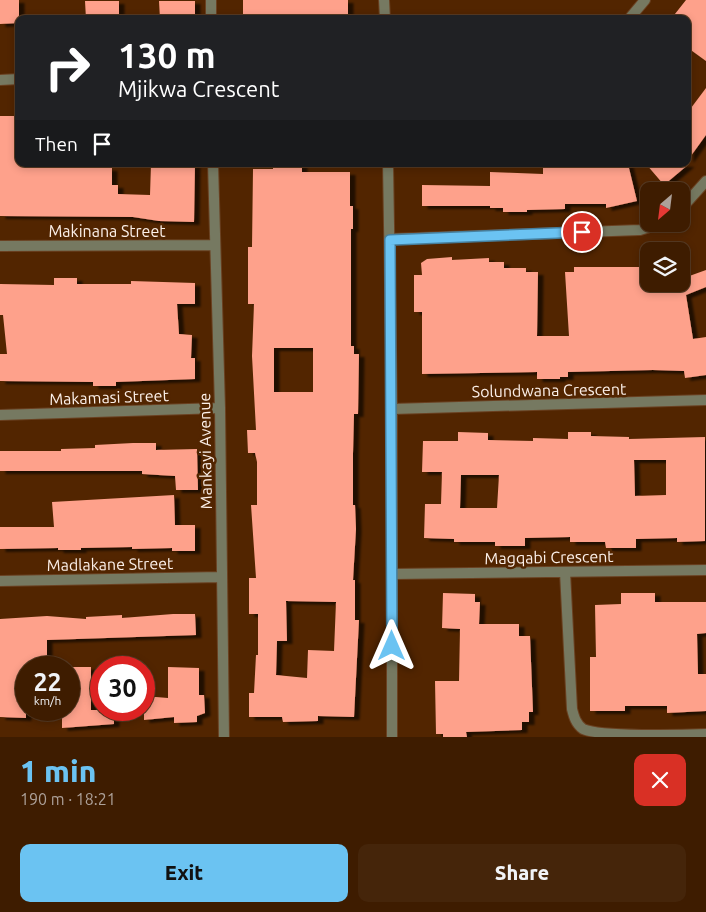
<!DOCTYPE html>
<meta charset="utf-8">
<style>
:root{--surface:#3e1c00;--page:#45250a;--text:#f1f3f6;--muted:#ada199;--line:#573a22;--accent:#6bc3f2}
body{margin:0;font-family:Ubuntu,sans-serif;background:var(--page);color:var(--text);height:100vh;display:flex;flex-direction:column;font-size:19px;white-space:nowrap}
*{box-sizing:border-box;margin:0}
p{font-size:16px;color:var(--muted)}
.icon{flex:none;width:28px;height:28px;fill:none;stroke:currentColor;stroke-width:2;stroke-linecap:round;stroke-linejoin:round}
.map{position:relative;height:737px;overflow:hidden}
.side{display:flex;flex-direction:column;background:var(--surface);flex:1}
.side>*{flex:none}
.top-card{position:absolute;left:15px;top:15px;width:676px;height:152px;border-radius:10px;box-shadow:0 2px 8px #0003,0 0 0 1px var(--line);background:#202124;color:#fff;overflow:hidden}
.needle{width:32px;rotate:208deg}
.buttons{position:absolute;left:640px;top:182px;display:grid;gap:10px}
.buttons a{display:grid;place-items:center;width:50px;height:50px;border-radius:10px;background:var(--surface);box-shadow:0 2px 8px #0003,0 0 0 1px var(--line);font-size:25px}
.speed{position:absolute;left:15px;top:656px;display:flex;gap:10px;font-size:25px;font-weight:700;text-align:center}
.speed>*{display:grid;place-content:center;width:65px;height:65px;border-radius:50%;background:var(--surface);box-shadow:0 2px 8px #0003,0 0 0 1px var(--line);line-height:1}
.speed small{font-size:12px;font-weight:400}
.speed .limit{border:8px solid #d22;background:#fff;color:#111}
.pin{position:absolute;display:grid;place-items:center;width:42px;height:42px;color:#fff;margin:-21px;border:2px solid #fff;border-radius:50%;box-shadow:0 1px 5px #0007}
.me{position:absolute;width:55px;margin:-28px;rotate:0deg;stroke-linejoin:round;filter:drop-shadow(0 0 4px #0008)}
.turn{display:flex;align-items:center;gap:18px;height:105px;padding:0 20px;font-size:22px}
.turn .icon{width:65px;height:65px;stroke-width:2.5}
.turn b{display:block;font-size:35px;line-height:42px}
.then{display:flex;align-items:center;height:48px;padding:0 20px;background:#0003;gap:10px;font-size:19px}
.round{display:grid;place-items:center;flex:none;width:52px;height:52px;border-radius:10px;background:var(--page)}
.overview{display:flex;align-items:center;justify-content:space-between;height:85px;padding:0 20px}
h1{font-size:30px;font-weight:800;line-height:38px;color:var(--accent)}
.action{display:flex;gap:10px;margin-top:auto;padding:10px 20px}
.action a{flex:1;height:58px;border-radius:10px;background:var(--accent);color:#111;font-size:20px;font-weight:800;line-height:58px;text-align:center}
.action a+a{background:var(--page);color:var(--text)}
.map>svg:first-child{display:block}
</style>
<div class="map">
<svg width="706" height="737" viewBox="0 0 706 737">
<defs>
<filter id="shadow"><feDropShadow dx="5.5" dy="3" stdDeviation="1" flood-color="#0009"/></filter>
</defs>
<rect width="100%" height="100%" fill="#522500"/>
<!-- building -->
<path fill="#fea18b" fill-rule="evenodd" filter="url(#shadow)" d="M0 0H19V23L0 24Z
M243 0H348V19H243Z
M686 0H706V61L688 48V19H671Z
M85 1H119V19H86Z
M159 1H195V19H160Z
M706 88V135L688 160V112Z
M0 116H19V164H93V167L112 168V185H118V194L150 195 151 164H195L194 222 159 221 133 217 0 216Z
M273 164H302V172H350V206H353V229H351V346H354V354H359L358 414H354L353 453V505H355L356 529 353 580H355V620H359L354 717 318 716V721L283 722 282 717H249V693H254L256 655H258V614H249V578H256L251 505H257V462L255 453H248L247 430H256L252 356 254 304H248V247H252L253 169H273ZM274 348H313V392H274ZM286 601 336 602 334 651 308 650 307 678 276 675 277 641H287Z
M543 164H628L637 201 606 208V204H565V209L527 210V212H503V208H490V206H422V185L490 186V172L543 174Z
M646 164H689L664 185Z
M452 257V260L489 258V262H504V268H526V272H538L537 336H569L565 272H574V267H643V273H649V284H681V279L706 270V287L686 295 693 339 706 337V375L685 378 684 371 653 370 568 372V377H560V379H537V372L422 374V312H414V275H422L421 263 427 259Z
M54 278H77V284H131V281L195 283V304H177L179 334 192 335 191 358H195V379L116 382V386H93V382L0 381V354H7L3 315H0V284L54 285Z
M458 432 488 433V440L533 441V438L568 439V432H591V436L629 437V439L705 437V541L677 542V538L636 539V548H606L605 542H570V537L525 538V546H495V542H454V539L424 538 425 504H441L442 472H422L423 441H458ZM634 460H666V495L635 496ZM461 475H499L497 508H460Z
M133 443H156V450L197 449 198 490H176L175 476 142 474V471H0V451H61V449L95 448V445Z
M174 495 175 525H195V551H172V548L132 549V547L81 548V550H58V548L0 549V527H54L52 502Z
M443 593 475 594V602H480L479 624H519V636H530L533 712H529V722H522V730L466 732 467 737H443V734H436L435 681H459L460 629 442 628Z
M621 593H655V602H706V633L697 634 698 674H706V711L667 713V706H625V711H590V657H596L595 605 621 604Z
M173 614H195L196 635 47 640V664L29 663V668H26V718L0 717V619L47 616 86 619V617L122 615V618Z
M69 667H91V710H114V724L62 728V710H69Z
M168 667 199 668V695H204L205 713 197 716V722L174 723V717L144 720V696L168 698Z"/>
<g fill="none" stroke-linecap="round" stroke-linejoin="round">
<!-- minor casing -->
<g stroke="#6a4121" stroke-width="12">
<path id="minor" d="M211 0V19
M384 0 385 19
M629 19 645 0
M0 80 19 79
M213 164 220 408 224 737
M388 164 392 409V737
M681 209 706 181
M390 239 640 230 659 224
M0 246 214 245
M392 409 706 400
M0 415 220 408
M565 572 572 709C574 717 576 724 583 729 600 737 682 735 706 734
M393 574 706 570
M0 581 221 577"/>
</g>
<!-- minor -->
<use href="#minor" stroke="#767961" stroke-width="10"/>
</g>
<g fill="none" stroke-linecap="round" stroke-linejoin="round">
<!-- route casing -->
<g stroke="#467f9d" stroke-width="12">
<path id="route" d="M392 646 390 240 582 232"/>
</g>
<!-- route -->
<use href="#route" stroke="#6bc3f2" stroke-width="9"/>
</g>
<g text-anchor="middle" stroke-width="5" stroke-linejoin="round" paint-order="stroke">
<!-- street labels -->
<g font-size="16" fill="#fcf0e9" stroke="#522500">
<text x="107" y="237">Makinana Street</text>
<text transform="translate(549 390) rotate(-1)" y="6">Solundwana Crescent</text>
<text transform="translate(109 397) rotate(-2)" y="6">Makamasi Street</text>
<text transform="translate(205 451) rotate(-91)" y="6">Mankayi Avenue</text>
<text transform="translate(549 557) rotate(-1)" y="6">Magqabi Crescent</text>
<text transform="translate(110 564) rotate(-1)" y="6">Madlakane Street</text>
</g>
</g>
</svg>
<div class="buttons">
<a><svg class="needle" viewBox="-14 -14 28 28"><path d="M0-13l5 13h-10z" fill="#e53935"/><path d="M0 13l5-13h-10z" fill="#ada199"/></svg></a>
<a><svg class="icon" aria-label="layers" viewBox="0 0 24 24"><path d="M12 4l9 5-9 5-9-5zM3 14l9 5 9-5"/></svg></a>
</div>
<div class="speed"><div>22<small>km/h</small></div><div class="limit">30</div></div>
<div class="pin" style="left:582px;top:232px;background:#d93025"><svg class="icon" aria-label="arrive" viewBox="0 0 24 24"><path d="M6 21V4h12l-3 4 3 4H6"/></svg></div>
<svg class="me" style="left:392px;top:646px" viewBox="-20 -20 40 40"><path d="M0-17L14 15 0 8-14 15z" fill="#6bc3f2" stroke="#fff" stroke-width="4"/></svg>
<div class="top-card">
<div class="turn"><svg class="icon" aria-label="right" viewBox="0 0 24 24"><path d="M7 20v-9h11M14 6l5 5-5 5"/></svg><div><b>130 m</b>Mjikwa Crescent</div></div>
<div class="then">Then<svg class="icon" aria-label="arrive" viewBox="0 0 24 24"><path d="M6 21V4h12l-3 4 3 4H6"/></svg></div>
</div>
</div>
<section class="side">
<div class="overview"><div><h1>1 min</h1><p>190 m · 18:21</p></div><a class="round" style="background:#d93025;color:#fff"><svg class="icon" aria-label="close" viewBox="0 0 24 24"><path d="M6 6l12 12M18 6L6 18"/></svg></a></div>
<div class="action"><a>Exit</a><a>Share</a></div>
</section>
